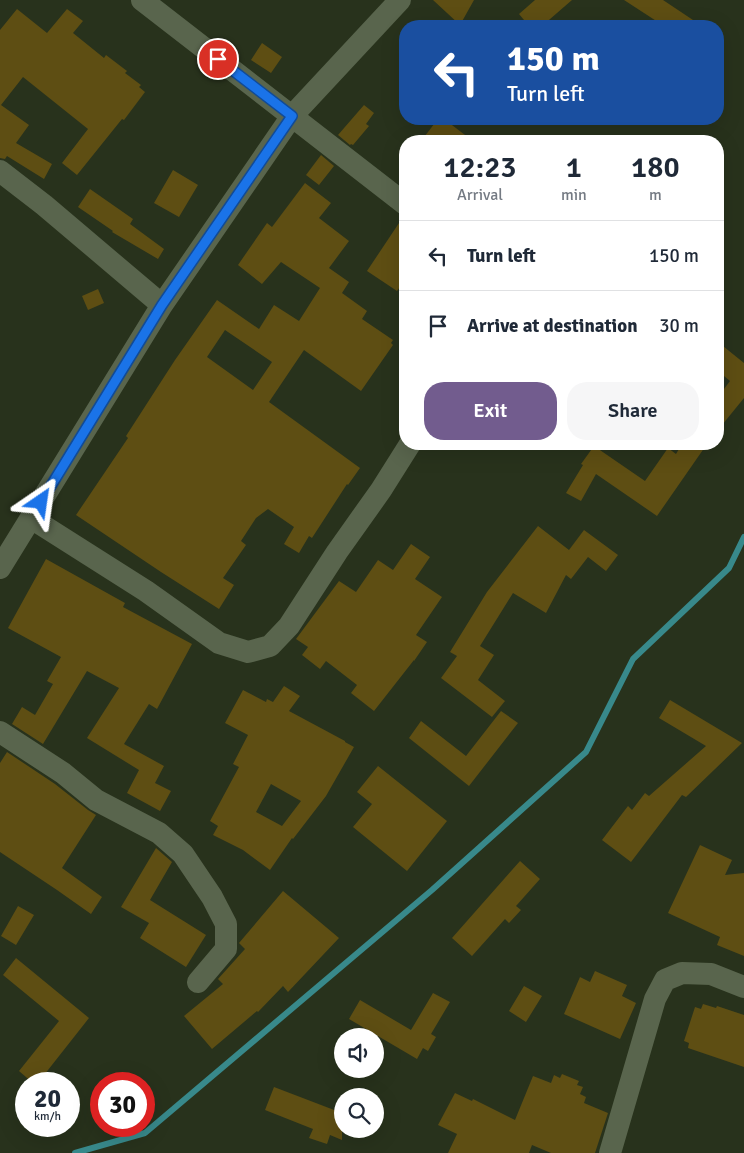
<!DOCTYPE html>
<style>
:root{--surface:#fff;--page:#f6f6f7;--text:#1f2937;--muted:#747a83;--line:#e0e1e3;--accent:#725c8e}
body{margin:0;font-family:Signika,sans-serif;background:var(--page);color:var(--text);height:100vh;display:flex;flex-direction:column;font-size:19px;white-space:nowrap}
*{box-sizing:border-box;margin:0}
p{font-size:16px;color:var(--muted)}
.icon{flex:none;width:28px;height:28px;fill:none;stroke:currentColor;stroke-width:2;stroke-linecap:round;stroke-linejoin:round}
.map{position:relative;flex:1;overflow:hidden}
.sheet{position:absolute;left:399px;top:135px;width:325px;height:315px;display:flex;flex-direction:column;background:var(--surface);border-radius:20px;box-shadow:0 5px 20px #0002}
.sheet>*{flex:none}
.guide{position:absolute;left:399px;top:20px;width:325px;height:105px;border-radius:20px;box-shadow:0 5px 20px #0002;background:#1a4fa0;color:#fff;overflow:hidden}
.controls{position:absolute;left:334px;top:1028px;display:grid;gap:10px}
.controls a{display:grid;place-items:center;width:50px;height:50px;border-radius:50%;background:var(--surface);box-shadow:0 5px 20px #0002;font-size:25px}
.speed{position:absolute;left:15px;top:1072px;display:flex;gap:10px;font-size:25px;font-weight:700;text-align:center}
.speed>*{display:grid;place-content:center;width:65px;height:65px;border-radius:50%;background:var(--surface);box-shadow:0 5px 20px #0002;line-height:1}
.speed small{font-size:12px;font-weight:400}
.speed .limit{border:8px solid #d22;background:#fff;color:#111}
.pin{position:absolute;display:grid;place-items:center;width:42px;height:42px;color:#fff;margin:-21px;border:2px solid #fff;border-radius:50%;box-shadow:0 1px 5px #0007}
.me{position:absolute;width:55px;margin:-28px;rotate:32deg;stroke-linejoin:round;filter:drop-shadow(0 0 4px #0008)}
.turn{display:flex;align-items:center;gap:18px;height:105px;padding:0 25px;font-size:22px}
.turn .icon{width:65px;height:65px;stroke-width:2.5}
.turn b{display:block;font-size:35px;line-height:42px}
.eta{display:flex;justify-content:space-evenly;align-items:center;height:85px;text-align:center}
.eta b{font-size:30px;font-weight:600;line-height:35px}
.primary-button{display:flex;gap:10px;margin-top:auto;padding:10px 25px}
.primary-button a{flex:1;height:58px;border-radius:20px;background:var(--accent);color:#fff;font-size:20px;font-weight:600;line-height:58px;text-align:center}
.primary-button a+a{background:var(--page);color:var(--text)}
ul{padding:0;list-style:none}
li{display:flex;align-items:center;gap:15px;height:70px;padding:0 25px;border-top:1px solid var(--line)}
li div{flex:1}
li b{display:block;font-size:19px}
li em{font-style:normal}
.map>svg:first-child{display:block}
</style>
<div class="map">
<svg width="744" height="1153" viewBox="0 0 744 1153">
<rect width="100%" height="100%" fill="#28321c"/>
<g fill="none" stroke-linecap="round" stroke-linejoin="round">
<!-- stream -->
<path stroke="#38898b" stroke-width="6" d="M75 1153 145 1133 432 890 586 752 633 659 729 568 744 537"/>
</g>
<!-- building -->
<path fill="#5e4e13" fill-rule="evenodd" d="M433 0H474L460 25Z
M535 0H572L542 26H529L519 14Z
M624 0H663L702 26H664Z
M17 9 47 33 67 9 83 21 73 33 104 58 106 55 127 71 125 73 141 85 139 87 145 92 124 120 122 119 77 175 62 163 88 129 23 77 1 105 29 125 16 143 52 164 44 179 7 156 5 159 0 158V30Z
M262 43 282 57 271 73 251 60Z
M364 105 374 113 366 124 369 126 353 145 351 144 350 145 338 135Z
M438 119H444L473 141H421Z
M321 155 334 166 319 185 306 175Z
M173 170 198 185 179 217 154 203Z
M305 183 331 203 319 218 349 241 329 268 349 282 342 293 367 311 362 319 393 340 391 343 393 345 361 391 304 350 269 402 360 468 348 485 347 484 312 538 309 536 299 553 284 544 294 527 268 509 256 518 241 541 246 545 223 578 234 585 219 609 161 572 76 515 128 438 126 436 175 360 217 300 259 329 274 305 299 321 320 288 281 262 262 284 238 265 267 223 272 227ZM225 330 272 362 253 390 207 357Z
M90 189 133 219 130 224 164 249 158 259 112 232 113 231 78 207Z
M403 217H405V280L397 291 367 271Z
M98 289 104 303 88 310 82 296Z
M718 342 744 363V398L718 430V397L730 381 718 371Z
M682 444H707L657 516 596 474 581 501 566 493 583 465 581 464 594 446 645 481 668 448 676 454Z
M538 526 569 550 584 530 618 555 606 571 588 557 571 579 566 575 546 613 513 593 480 646 494 655 478 680 505 701 492 717 441 678 457 656 450 652 487 592Z
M411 544 430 557 415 579 442 597 416 635 427 642 414 661V660L374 711 351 693 357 685 326 661 320 669 302 655 308 647 296 639 339 581 356 592 378 560 393 570Z
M46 559 125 603 123 607 192 644 157 709 149 704 124 744 164 766 155 783 171 791 160 811 127 793 139 770 87 738 119 688 87 671 43 744 12 724 22 707 35 715 53 684 47 681 61 657 8 628Z
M284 686 300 696 289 711 345 741V742L354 747 326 796 293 839 292 838 270 870 243 850 213 835 218 826 210 821 239 767 233 764 248 735 225 723 243 690 266 702 267 699 273 702ZM271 784 301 801 282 826 256 812Z
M670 700 742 743 686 797 682 795 631 862 602 840 628 806 632 810 645 793 649 796 706 746 659 718Z
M501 711 518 723 469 786 409 738 421 721 466 756Z
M7 752 55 784 88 810 96 815 62 868 102 897 91 914 57 890 0 852V763Z
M378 766 447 821 407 871 353 827 372 804 357 792Z
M700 845 732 860 725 875 744 873V956L717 945 720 937 668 913Z
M156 848 172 862 150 900 206 935 186 967 140 938 149 923 121 907Z
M520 861 540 879 516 906 521 910 509 923 505 919 472 956 452 938Z
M283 891 339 938 288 992 283 986 258 1012 257 1011 212 1049 184 1016 223 984 218 979 245 949 239 943Z
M18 906 34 915 16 945 1 936Z
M16 958 89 1018 37 1084H34L19 1071 59 1021 3 975Z
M595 971 627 985 622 996 636 1003 620 1039 564 1014 580 977 590 982Z
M524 986 542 996 526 1022 509 1011Z
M433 993 450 1002 431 1034 436 1037 428 1051 423 1048 417 1059 349 1019 360 1000 411 1030Z
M703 1004 716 1008 717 1006 744 1015V1067L688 1048 689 1043 684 1041 695 1007 701 1009Z
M562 1074 579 1081 577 1085 583 1087 580 1094 586 1097 584 1103 608 1113 595 1153H551L532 1145 529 1153H448L457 1134 438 1125 455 1093 472 1101 473 1099 515 1120 533 1076 551 1083 554 1075 560 1078Z
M274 1087 342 1113V1140L330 1135 327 1144 309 1138 313 1129 265 1110Z"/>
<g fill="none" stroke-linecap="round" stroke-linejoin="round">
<!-- minor -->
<path stroke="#59654d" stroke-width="22" d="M142 0 405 204
M0 171 44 205 162 305
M31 518 146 591 219 643 248 652 270 646 289 626 337 552 381 490 410 444
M0 568 162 305 292 116 400 0
M0 732 63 773 96 800 159 833 183 854 212 897 226 924V949L198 982
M610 1153 655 999 665 980 682 973 711 974 744 987"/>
</g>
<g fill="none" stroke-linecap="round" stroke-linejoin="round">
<!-- route casing -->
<g stroke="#114b97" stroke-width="12">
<path id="route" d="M41 502 162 305 292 116 218 59"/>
</g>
<!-- route -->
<use href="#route" stroke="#1a73e8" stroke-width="9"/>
</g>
</svg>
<div class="controls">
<a><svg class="icon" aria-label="sound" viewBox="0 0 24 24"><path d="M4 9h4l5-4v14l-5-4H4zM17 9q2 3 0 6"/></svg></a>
<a><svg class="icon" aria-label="search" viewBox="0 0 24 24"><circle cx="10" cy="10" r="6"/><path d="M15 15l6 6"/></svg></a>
</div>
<div class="speed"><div>20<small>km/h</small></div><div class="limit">30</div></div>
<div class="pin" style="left:218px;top:59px;background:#d93025"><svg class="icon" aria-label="arrive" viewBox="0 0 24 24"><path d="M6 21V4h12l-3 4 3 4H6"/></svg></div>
<svg class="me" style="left:41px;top:502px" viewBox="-20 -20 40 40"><path d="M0-17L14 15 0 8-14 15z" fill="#1a73e8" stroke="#fff" stroke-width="4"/></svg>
<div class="guide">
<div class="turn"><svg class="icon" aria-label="left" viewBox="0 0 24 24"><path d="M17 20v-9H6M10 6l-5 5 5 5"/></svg><div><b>150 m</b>Turn left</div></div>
</div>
<section class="sheet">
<div class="eta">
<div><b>12:23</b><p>Arrival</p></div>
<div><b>1</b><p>min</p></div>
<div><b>180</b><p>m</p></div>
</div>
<ul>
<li><svg class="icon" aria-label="left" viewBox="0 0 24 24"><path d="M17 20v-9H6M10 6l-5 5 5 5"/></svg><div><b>Turn left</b></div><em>150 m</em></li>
<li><svg class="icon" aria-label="arrive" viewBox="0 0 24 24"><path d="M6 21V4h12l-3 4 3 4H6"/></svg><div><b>Arrive at destination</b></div><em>30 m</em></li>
</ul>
<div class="primary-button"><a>Exit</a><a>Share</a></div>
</section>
</div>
